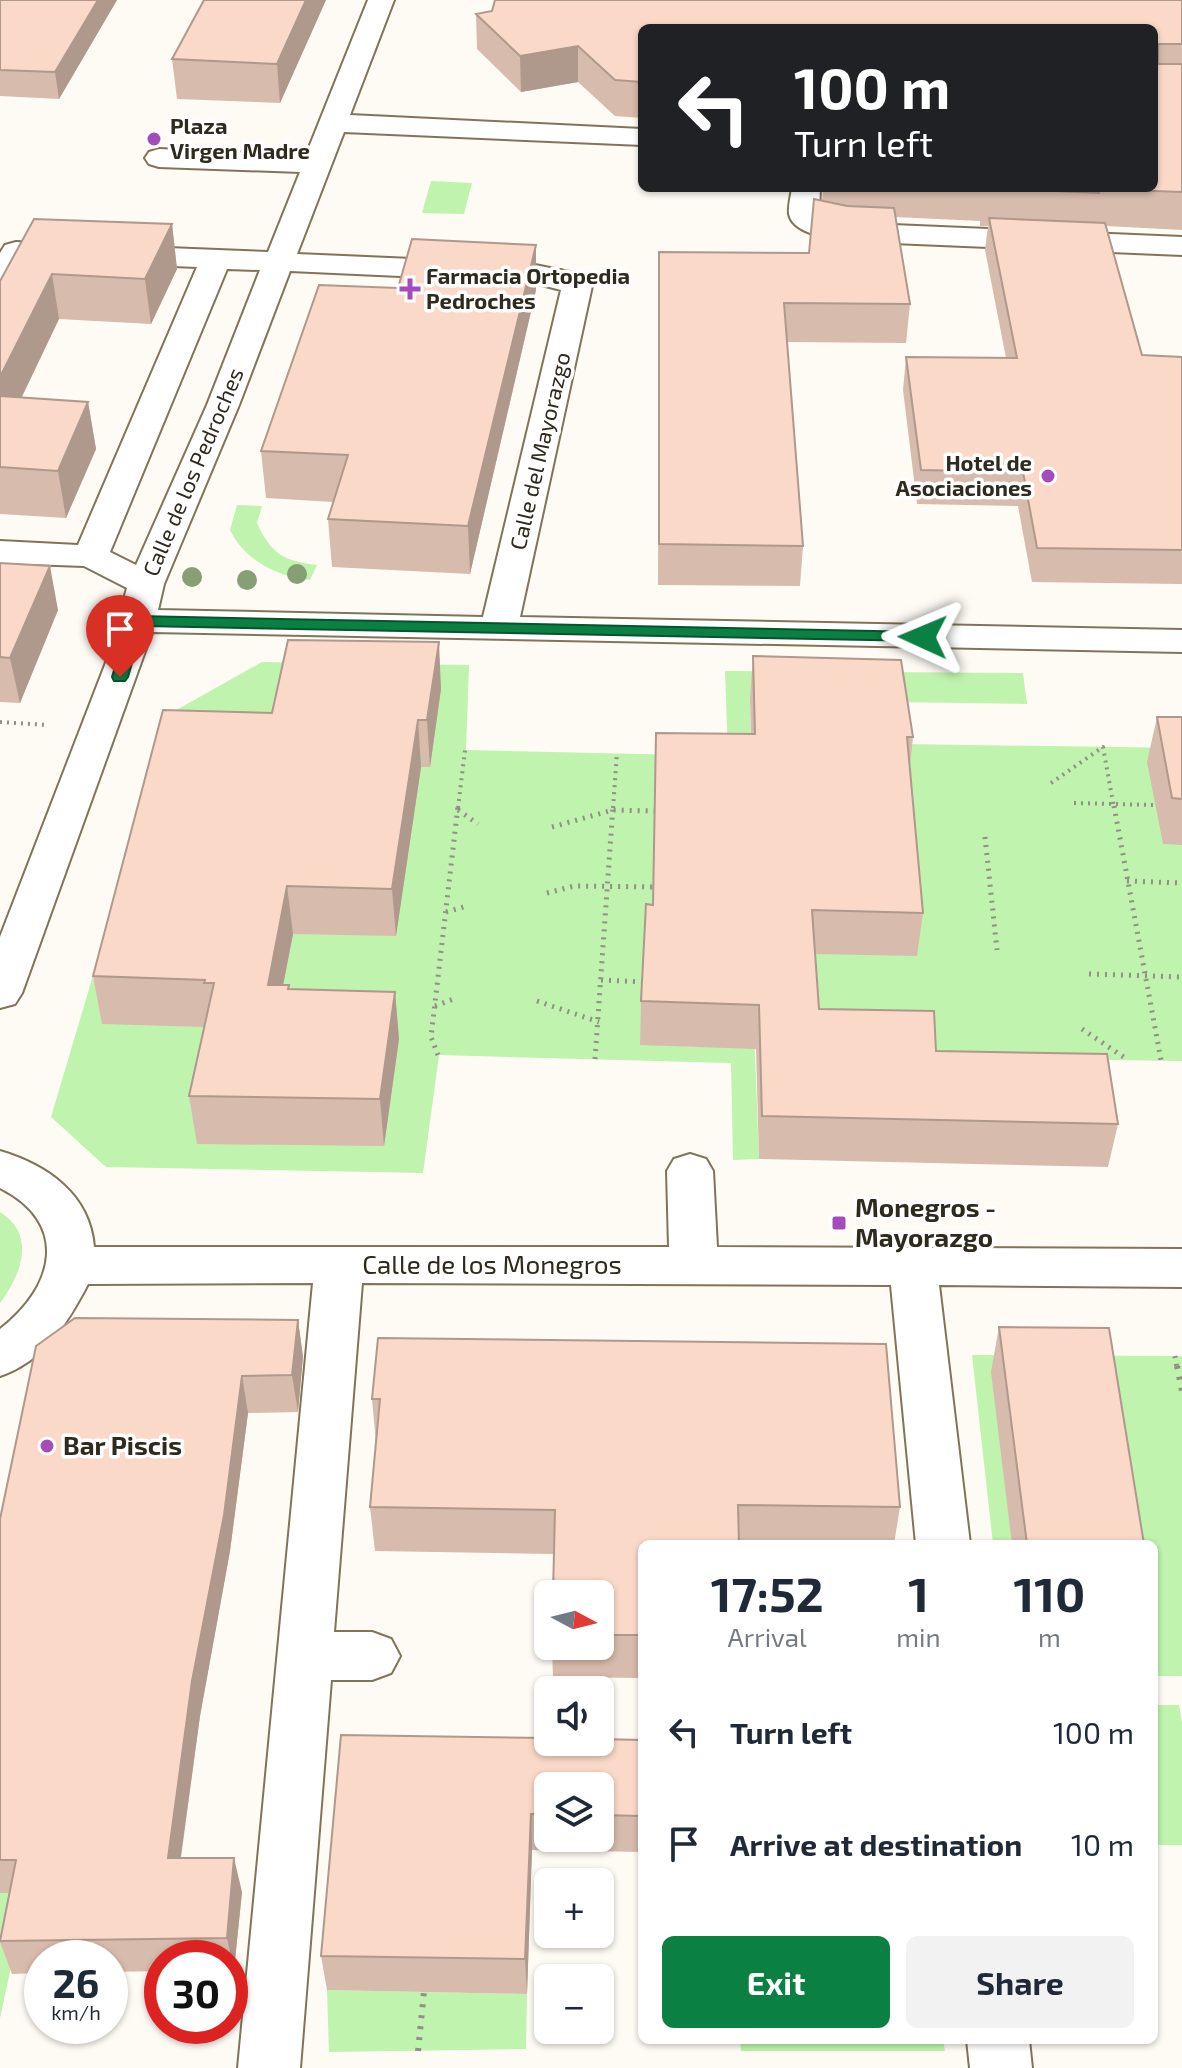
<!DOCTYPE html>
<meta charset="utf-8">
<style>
:root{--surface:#fff;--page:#f2f2f3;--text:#1f2937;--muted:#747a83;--accent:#0b8043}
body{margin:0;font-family:"Exo 2",sans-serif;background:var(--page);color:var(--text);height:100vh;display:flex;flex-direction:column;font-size:30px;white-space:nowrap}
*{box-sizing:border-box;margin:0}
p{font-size:26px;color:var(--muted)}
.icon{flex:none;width:44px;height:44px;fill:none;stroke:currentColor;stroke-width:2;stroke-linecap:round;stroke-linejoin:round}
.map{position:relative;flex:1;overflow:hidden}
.details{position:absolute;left:638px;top:1540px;width:520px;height:504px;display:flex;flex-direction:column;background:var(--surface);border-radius:12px;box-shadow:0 2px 6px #0004}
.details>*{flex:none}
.guide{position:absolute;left:638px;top:24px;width:520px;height:168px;border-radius:12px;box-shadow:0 2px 6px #0004;background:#202124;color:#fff;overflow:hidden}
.needle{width:52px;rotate:97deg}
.controls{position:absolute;left:534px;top:1580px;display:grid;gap:16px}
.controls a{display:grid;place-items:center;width:80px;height:80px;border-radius:12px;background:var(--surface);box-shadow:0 2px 6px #0004;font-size:40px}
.speed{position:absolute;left:24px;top:1940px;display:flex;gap:16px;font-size:40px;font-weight:700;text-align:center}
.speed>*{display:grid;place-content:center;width:104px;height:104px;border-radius:50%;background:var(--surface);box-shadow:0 2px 6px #0004;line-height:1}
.speed small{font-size:20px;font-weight:400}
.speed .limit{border:12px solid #d22;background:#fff;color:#111}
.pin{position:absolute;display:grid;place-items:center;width:68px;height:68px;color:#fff;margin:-82px -34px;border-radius:50% 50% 50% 0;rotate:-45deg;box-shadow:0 0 8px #0007}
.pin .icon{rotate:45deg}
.me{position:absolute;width:88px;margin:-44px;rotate:271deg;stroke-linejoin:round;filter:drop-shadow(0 0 6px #0008)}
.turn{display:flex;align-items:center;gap:28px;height:168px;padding:0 24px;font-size:36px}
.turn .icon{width:104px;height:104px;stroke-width:2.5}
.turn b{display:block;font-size:56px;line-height:68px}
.eta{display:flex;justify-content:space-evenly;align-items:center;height:136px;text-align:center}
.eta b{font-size:48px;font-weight:700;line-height:56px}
.cta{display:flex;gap:16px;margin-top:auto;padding:16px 24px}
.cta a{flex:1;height:92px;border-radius:12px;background:var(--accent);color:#fff;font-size:32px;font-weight:700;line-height:92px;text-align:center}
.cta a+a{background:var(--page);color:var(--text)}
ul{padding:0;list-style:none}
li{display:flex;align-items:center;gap:24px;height:112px;padding:0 24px}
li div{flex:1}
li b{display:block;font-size:30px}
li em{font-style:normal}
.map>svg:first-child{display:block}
</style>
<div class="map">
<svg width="1182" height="2068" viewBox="0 0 1182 2068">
<rect width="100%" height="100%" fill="#fefbf5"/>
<!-- green -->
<path fill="#bff3ae" d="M431 181 472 183 464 214 422 213Z
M237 505 262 506 257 523C271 554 284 561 317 565L310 580C278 577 245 561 230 530Z
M262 662 469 665 466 750 728 756 725 671 1023 673 1027 704 750 700 752 778 700 859 640 1044 698 1047 754 1027 759 1159 733 1160 731 1063 439 1055 423 1173 106 1167 51 1117 171 713Z
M903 744 1182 748V1061L1109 1060 1113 1098 817 1078 809 933Z
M0 1212C37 1235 21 1275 0 1303Z
M972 1355 1182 1356V1676H1154V1544H993Z
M1154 1705H1179L1182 1722V1845H1154Z
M0 1893H27L0 2018Z
M327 1990 527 1994 526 2049 329 2052Z
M740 2040H943L945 2051H741Z"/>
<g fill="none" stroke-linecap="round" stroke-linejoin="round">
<!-- minor casing -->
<g stroke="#817458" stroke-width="4">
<path id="minor" d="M368 0H394L350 115 642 129V145L344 132 297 254 530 264 575 273 588 279 592 286 520 617 1182 630V652L152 632 22 993 15 1004 0 1008V937L110 652 127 588 84 566 0 563V541L78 545 197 267 26 260 11 285 0 288V253L5 245 16 242 268 252 300 172 159 167 149 164 145 158 149 152 159 149 306 155ZM227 269 260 270 207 405 136 565 110 552ZM290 271 530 282 561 290 483 617 158 610 164 584 239 405Z
M792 188H820L819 213 830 220 845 223 1182 237V255L845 241C829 238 793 234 789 214 788 206 791 196 792 188Z
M0 1151C47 1165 90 1194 94 1247H669L667 1171 674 1159 690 1154 706 1159 713 1171 717 1247 1182 1249V1287L939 1285 970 1544H916L891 1285 362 1283 334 1632H372L391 1639 400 1656 391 1673 372 1680H331L300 2068H238L313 1283 88 1284C67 1324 44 1361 0 1376V1329C55 1287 70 1223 0 1188Z
M967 2040H1029L1032 2068H970Z"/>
</g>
<!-- path-far2 -->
<path stroke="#938f86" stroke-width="4" stroke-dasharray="2 5" stroke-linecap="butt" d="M0 722 47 725
M1051 783 1103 747 1114 808
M1074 803 1154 805
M458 808 465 750
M613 808 617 753"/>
<!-- path-far1 -->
<path stroke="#938f86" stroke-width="5" stroke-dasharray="2 6" stroke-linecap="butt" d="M1114 806 1161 1060
M458 810 478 824
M552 827 613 810 655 811
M985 837 997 950
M1127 881 1182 883
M547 893 574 886 659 887
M446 912 467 906
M1089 974 1182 977
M601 980 644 982
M537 1001 599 1022
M435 1006 456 998
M1082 1029 1128 1060
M438 1055 431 1037 458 806
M595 1059 613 806
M1175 1356 1177 1368"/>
<!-- path -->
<path stroke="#938f86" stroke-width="6" stroke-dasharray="3 8" stroke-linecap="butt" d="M1177 1366 1182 1391
M822 2040V2051
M418 2051 424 1992"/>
<!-- minor -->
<use href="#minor" fill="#fff" fill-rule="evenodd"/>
</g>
<!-- trees -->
<g fill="#869f75">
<circle cx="297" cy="574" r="10"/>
<circle cx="192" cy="577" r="10"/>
<circle cx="247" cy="580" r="10"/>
</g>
<!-- wall -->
<path fill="#d7bbac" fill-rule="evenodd" d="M0 0H117L59 99 0 96Z
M326 0 280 103 177 99 172 59Z
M1182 0V230L1106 226 1142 355 1182 357V584L1032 582 1018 506 917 504 903 390 906 357 1006 358 985 250 988 226H980V221L895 217 910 304 906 343 787 342 803 546 800 586 658 585 659 252 809 253 822 201 823 188H1154L642 28V118L615 116 578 82 521 92 477 49 476 14Z
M172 224 177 269 151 324 59 319 22 397 88 402 96 449 66 518 0 514V281Z
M536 245V290L470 574 332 567 328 519 333 502 266 498 261 451 398 288Z
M0 563 58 610 20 703 0 702Z
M753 656 913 737 910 765 923 913 917 956 815 954 819 1009 936 1051 1118 1124 1108 1167 759 1159 756 1049 640 1045 641 1001 751 734 750 699Z
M441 689 430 767H421L396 936 293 934 283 985H289V989L395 992 399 1039 384 1146 197 1144 189 1096 204 1027 102 1024 93 976 272 713Z
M1157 717H1182V845L1163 844 1147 762Z
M298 1320 303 1357 298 1412 248 1413 230 1551 200 1716 181 1858 242 1892 234 1970H230V1958H162V1971L110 1972V1958H42V1973L12 1974 0 1942 9 1893H0V1519Z
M999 1327 1144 1544H1012L991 1372Z
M378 1338 900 1507 894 1544H642V1678L553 1677 552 1646H600V1594L554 1554 375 1551 370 1507 376 1443 372 1399Z
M341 1735 548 1738V1742H600V1739L642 1740V1852L532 1850 527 1994 327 1990 321 1956ZM548 1786H600V1838H548Z"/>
<!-- shaded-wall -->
<path fill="#af988c" d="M98 0H117L59 99 55 72Z
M306 0H326L280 103 277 64Z
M578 46V82L521 92 520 56Z
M172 224 177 269 151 324 145 279Z
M536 245V290L470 574 468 526Z
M52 274 59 319 0 442V377Z
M88 402 96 449 66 518 58 471Z
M50 566 58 610 20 703 10 658Z
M439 642 441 689 430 767 427 720Z
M418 720 421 767 396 936 392 889Z
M287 886 293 934 274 1032 268 985Z
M395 992 399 1039 384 1146 380 1099Z
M298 1320 303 1357 298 1412 292 1375Z
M242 1376 248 1413 230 1551 200 1716 176 1891 168 1858 192 1681Z
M531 1814 532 1850 527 1994 525 1959Z
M234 1858 242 1892 234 1970 227 1938Z"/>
<!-- building -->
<path fill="#fad9c8" stroke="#af988c" stroke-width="2" d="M0 0H98L55 72 0 70Z
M204 0H306L277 64 172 59Z
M495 0H1182V44H1158V64H1182V192L1098 189 1099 193 985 188H1154V28H642V82L615 80 578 46 520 56 476 14 492 11Z
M814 199 847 206 894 208 910 304 784 303 803 546 659 544V252L809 253Z
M989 218 1105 223 1142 355 1182 357V550L1037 548 1023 472 921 470 906 357 1017 358Z
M34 219 172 224 145 279 52 274 0 377V281Z
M412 239 536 245 468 526 328 519 348 455 261 451 319 285 398 288Z
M0 396 88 402 58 471 0 467Z
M0 563 50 566 10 658 0 657Z
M288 640 439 642 427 720H418L392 889 287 886 268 985H289L288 989 395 992 380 1099 189 1096 214 983H204L205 980 93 976 163 710 272 713Z
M753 656 901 660 913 737H907L923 913 812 910 819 1009 934 1011 936 1051 1107 1054 1118 1124 762 1116 759 1005 641 1001 646 904 653 905 656 733 755 734Z
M1157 717H1182V799L1172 798Z
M75 1318 298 1320 292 1375 242 1376 224 1515 192 1681 168 1858H234L227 1938 0 1941 16 1860H0V1519L36 1346Z
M999 1327 1109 1328 1144 1544H1027Z
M378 1338 886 1344 900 1507 738 1505 739 1544H642V1635H600V1594H553L555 1510 370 1507 380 1399H372Z
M341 1735 548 1738V1742H600V1739L642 1740V1816L600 1815V1786H548V1814H531L525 1959 321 1956Z"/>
<!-- route -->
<path fill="#0b8043" stroke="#07532c" stroke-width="2" d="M137 616 923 632 931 637 923 641 143 626 128 677 125 681H114L112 677 129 621Z"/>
<!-- markers -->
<g fill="#a34cba" stroke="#fff" stroke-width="3">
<circle cx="154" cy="139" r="8"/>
<path d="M406 277h8v8h8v8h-8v8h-8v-8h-8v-8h8z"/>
<circle cx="1048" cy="476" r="8"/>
<rect x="831" y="1215" width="16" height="16" rx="4"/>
<circle cx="47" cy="1446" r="8"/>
</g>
<g text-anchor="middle" stroke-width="7" stroke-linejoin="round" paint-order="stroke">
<!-- far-poi labels -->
<g font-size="22" font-weight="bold" fill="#2f2a1e" stroke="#fff" text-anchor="start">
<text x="170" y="134">Plaza<tspan x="170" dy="25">Virgen Madre</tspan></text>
<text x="426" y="284">Farmacia Ortopedia<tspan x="426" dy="25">Pedroches</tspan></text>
<text x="1032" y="471" text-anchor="end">Hotel de<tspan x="1032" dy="25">Asociaciones</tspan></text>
</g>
<!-- far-street labels -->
<g font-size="22" fill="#2f2a1e" stroke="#fff">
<text transform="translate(540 451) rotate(-77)" y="8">Calle del Mayorazgo</text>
<text transform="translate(193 472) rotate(-67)" y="8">Calle de los Pedroches</text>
</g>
<!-- poi labels -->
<g font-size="26" font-weight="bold" fill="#2f2a1e" stroke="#fff" text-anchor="start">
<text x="855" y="1217">Monegros -<tspan x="855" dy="30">Mayorazgo</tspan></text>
<text x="63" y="1455">Bar Piscis</text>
</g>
<!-- street labels -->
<g font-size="26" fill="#2f2a1e" stroke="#fff">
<text x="492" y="1274">Calle de los Monegros</text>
</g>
</g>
</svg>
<div class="controls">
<a><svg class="needle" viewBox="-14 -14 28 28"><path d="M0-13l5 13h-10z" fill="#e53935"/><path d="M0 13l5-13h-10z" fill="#747a83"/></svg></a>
<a><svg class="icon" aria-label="sound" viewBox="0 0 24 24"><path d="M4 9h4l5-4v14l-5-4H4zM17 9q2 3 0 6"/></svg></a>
<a><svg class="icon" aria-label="layers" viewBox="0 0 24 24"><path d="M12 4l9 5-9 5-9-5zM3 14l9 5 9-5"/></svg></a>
<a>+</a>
<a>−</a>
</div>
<div class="speed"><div>26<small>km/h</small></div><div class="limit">30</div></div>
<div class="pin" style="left:120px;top:677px;background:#d93025"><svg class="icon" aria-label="arrive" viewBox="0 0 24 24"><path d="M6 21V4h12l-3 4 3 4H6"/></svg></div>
<svg class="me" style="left:923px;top:637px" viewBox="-20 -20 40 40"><path d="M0-17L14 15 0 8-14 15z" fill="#0b8043" stroke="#fff" stroke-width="4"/></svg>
<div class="guide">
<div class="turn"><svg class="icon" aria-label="left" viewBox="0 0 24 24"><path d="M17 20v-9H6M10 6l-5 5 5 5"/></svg><div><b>100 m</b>Turn left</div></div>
</div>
<section class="details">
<div class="eta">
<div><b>17:52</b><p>Arrival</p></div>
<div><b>1</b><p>min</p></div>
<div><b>110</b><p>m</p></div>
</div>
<ul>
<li><svg class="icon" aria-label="left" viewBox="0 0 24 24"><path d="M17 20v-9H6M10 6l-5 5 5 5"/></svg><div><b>Turn left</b></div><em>100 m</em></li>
<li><svg class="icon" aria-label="arrive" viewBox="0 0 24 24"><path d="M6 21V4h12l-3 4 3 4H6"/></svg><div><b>Arrive at destination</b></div><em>10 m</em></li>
</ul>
<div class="cta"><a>Exit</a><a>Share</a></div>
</section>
</div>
